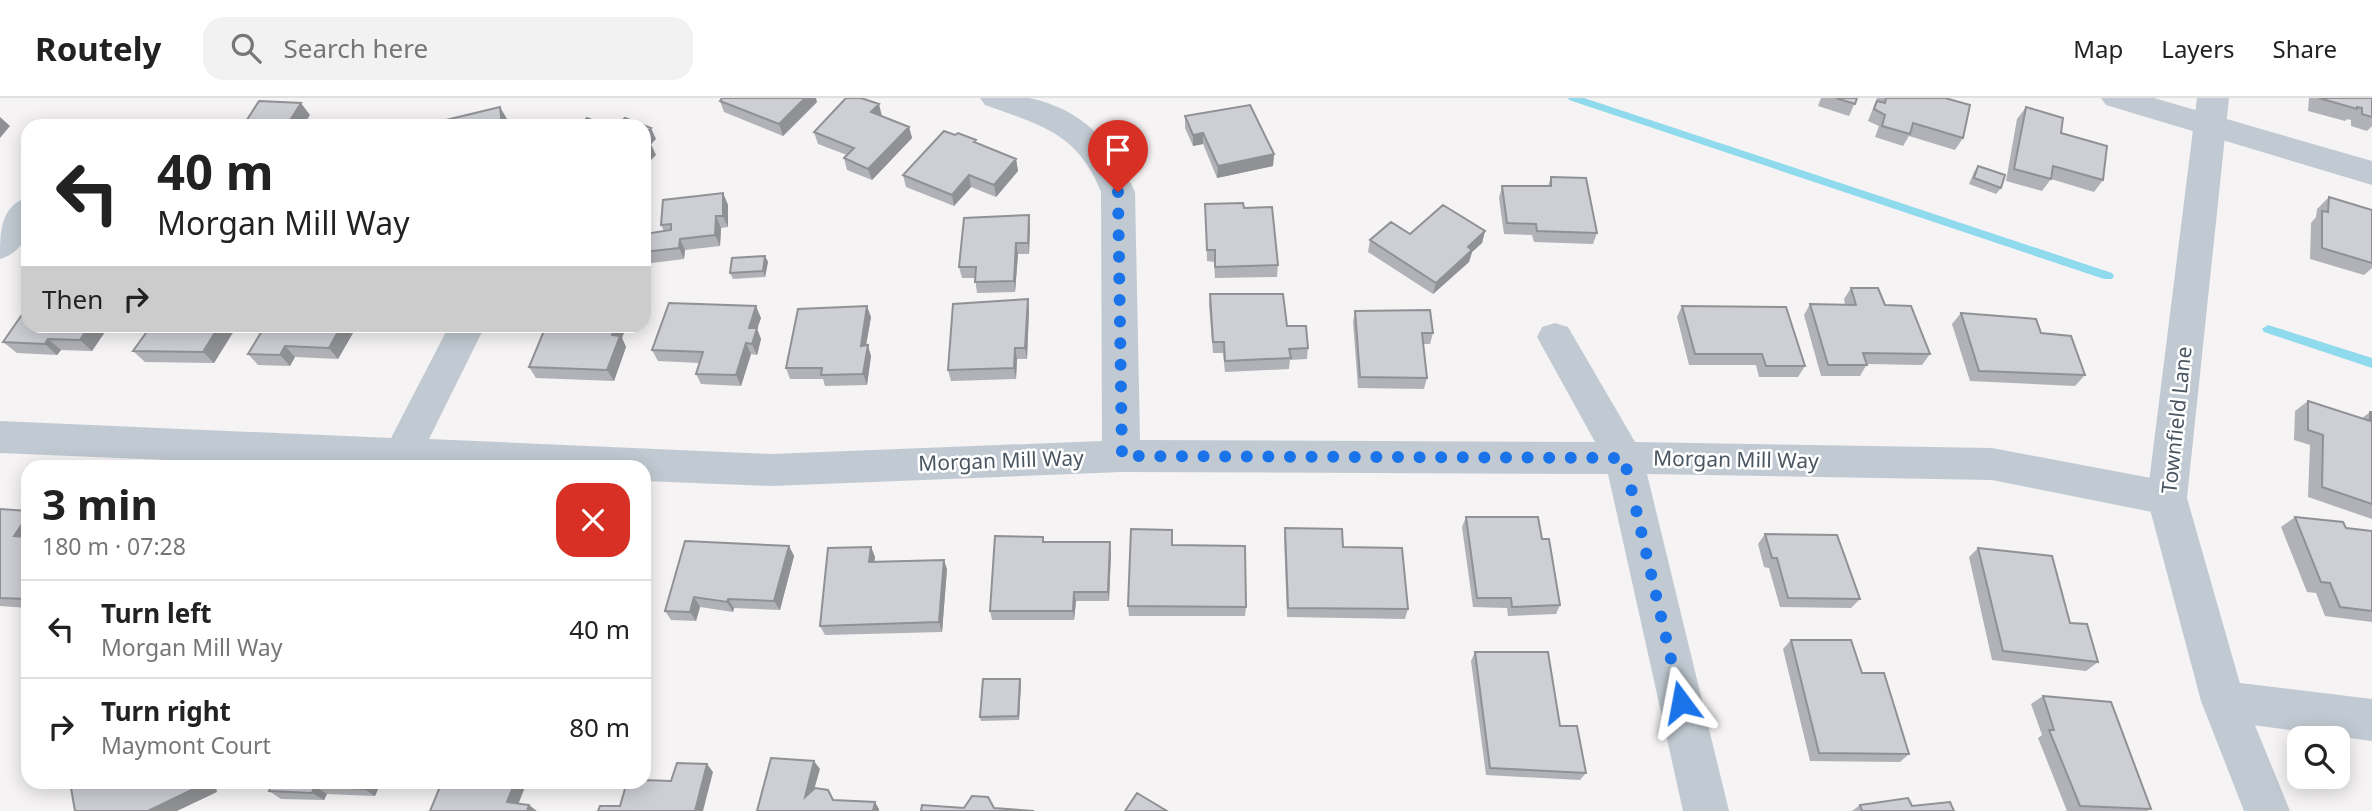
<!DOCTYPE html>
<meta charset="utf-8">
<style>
:root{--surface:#fff;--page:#f2f2f2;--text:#222;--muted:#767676;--line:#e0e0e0}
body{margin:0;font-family:"Noto Sans",sans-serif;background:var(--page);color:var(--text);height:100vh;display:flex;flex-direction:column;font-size:26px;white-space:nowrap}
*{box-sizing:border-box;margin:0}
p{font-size:23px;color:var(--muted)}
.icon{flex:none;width:38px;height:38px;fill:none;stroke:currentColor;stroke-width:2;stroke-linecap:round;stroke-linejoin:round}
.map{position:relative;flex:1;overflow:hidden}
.side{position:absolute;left:21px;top:362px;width:630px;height:329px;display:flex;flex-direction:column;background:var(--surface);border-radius:21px;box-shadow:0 4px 18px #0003}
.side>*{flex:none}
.banner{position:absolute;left:21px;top:21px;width:630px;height:214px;border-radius:21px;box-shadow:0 4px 18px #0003;background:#fff;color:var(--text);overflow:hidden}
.tools{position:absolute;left:2287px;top:628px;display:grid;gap:14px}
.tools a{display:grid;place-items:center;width:63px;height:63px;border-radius:14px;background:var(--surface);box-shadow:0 4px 18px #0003;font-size:35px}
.pin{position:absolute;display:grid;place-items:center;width:60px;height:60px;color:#fff;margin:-72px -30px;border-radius:50% 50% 50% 0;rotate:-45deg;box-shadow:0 0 7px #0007}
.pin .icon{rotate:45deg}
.me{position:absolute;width:77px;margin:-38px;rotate:347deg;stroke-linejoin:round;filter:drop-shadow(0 0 5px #0008)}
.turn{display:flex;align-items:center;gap:24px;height:147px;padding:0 21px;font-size:32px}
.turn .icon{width:91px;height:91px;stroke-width:2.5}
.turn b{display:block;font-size:49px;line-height:60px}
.then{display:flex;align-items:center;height:66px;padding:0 21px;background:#0003;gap:14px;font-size:26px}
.round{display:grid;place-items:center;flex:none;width:74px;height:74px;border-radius:21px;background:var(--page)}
.headline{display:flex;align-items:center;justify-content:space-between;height:119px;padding:0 21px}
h1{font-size:42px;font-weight:700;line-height:52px}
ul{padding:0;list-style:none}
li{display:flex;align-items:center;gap:21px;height:98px;padding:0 21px;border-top:2px solid var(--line)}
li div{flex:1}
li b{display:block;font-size:26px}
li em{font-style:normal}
header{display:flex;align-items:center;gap:42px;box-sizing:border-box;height:98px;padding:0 35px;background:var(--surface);border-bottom:2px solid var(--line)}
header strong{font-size:33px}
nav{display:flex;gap:38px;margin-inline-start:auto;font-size:24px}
.search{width:490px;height:63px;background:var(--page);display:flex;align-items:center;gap:18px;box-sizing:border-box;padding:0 24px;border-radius:21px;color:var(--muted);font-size:26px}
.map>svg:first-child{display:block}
</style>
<header>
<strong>Routely</strong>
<div class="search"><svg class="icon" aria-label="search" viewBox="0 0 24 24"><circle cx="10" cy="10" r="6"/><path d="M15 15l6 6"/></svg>Search here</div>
<nav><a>Map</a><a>Layers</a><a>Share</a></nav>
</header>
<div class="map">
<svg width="2372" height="713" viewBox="0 0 2372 713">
<rect width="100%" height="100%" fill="#f5f3f3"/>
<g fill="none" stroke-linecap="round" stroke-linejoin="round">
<!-- stream -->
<path fill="#90daee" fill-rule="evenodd" d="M1568 0H1584L2112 175 2114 178 2112 181H2104L1569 2Z
M2268 227 2372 260V270L2264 234 2262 231Z"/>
<!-- minor -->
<path fill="#c1cad2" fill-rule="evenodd" d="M980 0C996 0 1014 0 1029 0 1083 11 1114 46 1135 94L1140 342 1595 344 1537 239 1542 229 1555 225 1568 229 1635 344 1992 350 2167 383 2181 388 2187 400 2181 412 2167 417 1992 382 1647 376 1729 713H1683L1608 376 1121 374 772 388 644 383V369H336L0 355V323L391 340 449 228H485L429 341 772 356 1102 343 1101 94C1078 35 1040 27 985 7Z
M2101 0H2154L2372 63V87L2106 7Z
M28 99C28 126 31 151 0 161 0 134 0 108 28 99Z
M2223 583 2372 601V643L2223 623 2208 617 2201 603 2208 589Z"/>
<!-- tertiary -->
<path fill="#c1cad2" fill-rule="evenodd" d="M2197 0H2229L2187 400 2245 603 2290 713H2244L2201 603 2147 400Z"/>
</g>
<!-- wall -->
<path fill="#b0b2b7" d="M1821 0H1857L1849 18 1818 8Z
M1877 0H1945L1963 40 1955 52 1909 38 1903 48 1875 39 1879 28 1868 23Z
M2309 0H2372V28L2367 33 2351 28V22L2347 21 2345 23 2308 13Z
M720 3 817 4 783 38 724 14Z
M2026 9 2061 35 2103 82 2094 94 2051 81 2042 93 2006 83 2017 21Z
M882 18 909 29 912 40 872 82 847 72 844 60 847 57 818 46 814 34Z
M1185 18 1274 56 1273 68 1217 80 1203 46 1193 48 1185 30Z
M977 46 1016 61 1018 73 996 99 971 89 954 108 906 89 903 77Z
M1978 68 2001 90 1996 96 1969 86 1974 74Z
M1551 79 1597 135 1593 146 1534 144 1532 137 1504 136 1499 100 1502 88H1548Z
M723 95 728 107V129L721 130 720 148 685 152 684 161 644 166V136L664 133 661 127Z
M2329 99 2372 112V170L2364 177 2310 161 2311 125 2316 119 2317 111Z
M1205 106 1244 110 1278 167 1277 179 1215 180 1214 164 1207 163Z
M1029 117 1030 128 1029 156H1018L1015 194 977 195 975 180H962L959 169Z
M1485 133 1482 145 1472 154 1469 164 1433 196 1368 154 1370 142 1410 136Z
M765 158 768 164 765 179 733 181 730 175Z
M1851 190 1885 207 1930 256 1922 267 1867 266 1860 278H1821L1804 217 1810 206H1845L1844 201Z
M1210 196 1287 228 1308 250 1307 261 1290 262 1289 271 1225 274 1223 255H1213L1209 207Z
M1028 201 1029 212 1027 261H1017L1016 281 951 283 948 272Z
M1682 208 1805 268 1798 279H1759L1756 267H1689L1677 219Z
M1355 213 1433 235 1430 246H1423L1427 280 1424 291 1358 290 1353 224Z
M1961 215 2041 235 2085 277 2075 288 1970 283 1952 226Z
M871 219 866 247 871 258 867 287 825 288 823 281H790L786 270Z
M761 220 757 231 761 241 757 257 751 256 741 288 701 286 696 276 699 265 658 263 652 252Z
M109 228 92 253 61 252 57 257 17 255 3 244Z
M237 228 214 265 145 264 133 253Z
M265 228H357L338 261 295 259 290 268 258 267 248 256Z
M626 229 622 240 626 249 614 283 536 280 529 269Z
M2308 303 2361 321 2370 314H2372V421L2308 399 2310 347 2294 342 2295 313Z
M0 411 28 413V510L0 508Z
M1466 419 1560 507 1556 516 1508 518 1507 510 1473 509 1462 429Z
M2295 419 2346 430 2372 433V524L2325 518 2316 495 2307 494 2281 429Z
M1285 430 1408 511 1405 521 1287 519 1284 440Z
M1765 436 1860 501 1851 510 1780 509 1769 470 1764 469 1758 446Z
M1044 444 1111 454 1109 503H1076L1074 522H992L990 513Z
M1172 447 1246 509 1245 518H1129L1128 508Z
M789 448 794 458 780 512 734 510 733 514 700 509 696 523 671 522 665 513Z
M871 449 875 459 874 464 947 471 942 534 825 537 820 528Z
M1978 450 2070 525 2098 564 2086 573 1992 562 1969 459Z
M1791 542 1909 656 1900 664 1810 663 1783 551Z
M1475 554 1560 628 1586 675 1580 682 1486 677 1471 563Z
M1021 585 1019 622 981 623 980 619Z
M2043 598 2151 711 2147 713H2067L2038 640 2042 637 2031 606Z
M273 684H381L375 698 327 696 324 702 281 701 269 693Z
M1860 707 1954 713H1852Z"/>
<!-- shaded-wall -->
<path fill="#909195" d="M805 0H816L817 4 783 38 779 26Z
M301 5 310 17 303 28H291L289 24Z
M879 6 882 18 874 26 871 14Z
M500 9 507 21 508 28H502Z
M0 19 10 28 0 40Z
M909 29 912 40 872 82 868 71Z
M651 30 656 41 651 46 656 57 644 69V36Z
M1203 35V46L1193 48V37Z
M1274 56 1273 68 1217 80 1218 68Z
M1016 61 1018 73 996 99 994 87Z
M969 77 971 89 954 108 952 97Z
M723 95 728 107V129L723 118Z
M1029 117 1030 128 1029 156 1028 145Z
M716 118 721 130 720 148 715 137Z
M1485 133 1482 145 1472 154 1469 164 1433 196 1436 185 1468 149Z
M680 141 685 152 684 161 679 150Z
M1016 145 1018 156 1015 194 1014 183Z
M765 158 768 164 765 179 763 173Z
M1028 201 1029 212 1027 261 1025 250Z
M756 208 761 220 757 231 761 241 757 257 752 246 749 230Z
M867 208 871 219 864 259 861 248Z
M89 228H109L92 253 80 242Z
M219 228H237L214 265 203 254Z
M341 228H357L338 261 329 250Z
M616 228H625L626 229 622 240 626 249 614 283 607 272 612 237Z
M48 241 61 252 57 257 45 246Z
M746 245 751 256 741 288 736 277Z
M868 247 871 258 867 287 863 276Z
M285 248 295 259 290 268 280 257Z
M1015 250 1017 261 1016 281 1014 270Z
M28 417V447L14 438Z
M1110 444 1111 454 1109 503 1108 494Z
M789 448 794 458 780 512 774 503Z
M871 449 875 459 873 473 869 464Z
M944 462 947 471 942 534 939 524Z
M1074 494 1076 503 1074 522 1073 513Z
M694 499 700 509 696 523 690 514Z
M728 501 734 510 733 514 727 504Z
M1020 581 1021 585 1019 622 1018 618Z
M814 663 820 671 810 706 805 699Z
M707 666 713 674 703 713H695Z
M203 684H215L217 694 177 713H148Z
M366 684H381L375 698 364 691Z
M515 684H527L516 712 507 704Z
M315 688 327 696 324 702 312 695Z
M875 704 879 711V713H873Z
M529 707 537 713H527Z"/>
<!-- building -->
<path fill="#cdcfd5" stroke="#909195" stroke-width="2" d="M722 0H805L779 26 720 3Z
M846 0H861L879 6 871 14 909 29 868 71 844 60 854 50 814 34Z
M1836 0H1857L1855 6Z
M1886 0H1945L1970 7 1963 40 1913 25 1910 36 1882 28 1885 17 1874 11 1877 3 1885 5Z
M2319 0H2372V19L2362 16V10L2357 9V11Z
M259 3 301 5 289 24 291 28H243Z
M1250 7 1274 56 1218 68 1203 35 1193 37 1185 18Z
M500 9 502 28H429V26Z
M2026 9 2063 20 2061 35 2107 48 2103 82 2053 68 2051 81 2014 71Z
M587 20 607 28H579Z
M625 20 651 30 644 36V28H616Z
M944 33 955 37 958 35 976 42 974 44 1016 61 994 87 969 77 952 97 903 77Z
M644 43 651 45 644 52Z
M1978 68 2005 77 2001 90 1974 80Z
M1551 79 1586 80 1597 135 1537 133 1536 126 1507 125 1502 88H1551Z
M723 95V118H716L715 137 680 141 679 150 644 154V136L671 132V126L661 127 663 102Z
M2329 99 2372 112V165L2322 150V113L2328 114Z
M1243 105 1244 110 1272 109 1278 167 1215 169V152H1207L1205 106Z
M1443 107 1485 133 1468 149 1472 152 1436 185 1370 142 1391 124 1410 136Z
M1029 117 1028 145H1016L1014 183 975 184 976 169H959L964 120Z
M765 158 763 173 730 175 732 160Z
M1851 190H1878L1885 207 1911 208 1930 256 1863 255 1867 267H1828L1810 206 1856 207Z
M1210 196H1283L1287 228H1306L1308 250 1289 251 1291 260 1225 263 1224 244H1213Z
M1028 201 1025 250H1015L1014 270 948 272 953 206Z
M669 205 756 208 749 230H757L752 246 746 245 736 277 696 276 703 254 652 252Z
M28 208V228H89L80 242 48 241 45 246 3 244Z
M867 208 861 248 868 247 863 276 821 277 822 270H786L798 211Z
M1682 208 1786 209 1805 268H1766L1762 256H1695Z
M1430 212 1433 235H1422L1427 280 1360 279 1355 213Z
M1961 215 2036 221 2041 235 2071 238 2085 277 1979 273Z
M151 228H219L203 254 133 253Z
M265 228H341L329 250 285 248 280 257 248 256Z
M546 228H616L612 237 620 238 607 272 529 269Z
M2308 303 2370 323V314H2372V406L2322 389 2323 337 2308 332Z
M0 411 28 413V417L14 438 28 439V501L0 500Z
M1466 419H1538L1542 441H1549L1560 507 1512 509 1511 500H1477Z
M2295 419 2343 424 2346 430 2372 433V513L2340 509 2330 485 2321 484Z
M1285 430 1342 431 1343 449 1402 450 1408 511 1288 510Z
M1131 431 1172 432V447L1245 448 1246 509 1128 508Z
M1765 436 1837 437 1860 501 1788 500 1777 460H1772Z
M995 438 1043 439V444H1110L1108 494H1074L1073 513H990Z
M685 443 789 448 774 503 728 501 727 504 694 499 690 514 665 513Z
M871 449 869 464 944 462 939 524 820 528 828 450Z
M1978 450 2052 458 2070 525 2087 526 2098 564 2003 553Z
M1791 542H1851L1862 575H1884L1909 656 1819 655Z
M1475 554H1548L1560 628H1577L1586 675 1490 670Z
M983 581H1020L1018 618 980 619Z
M2043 598 2111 604 2151 711 2080 708 2049 632H2054Z
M771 660 814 663 805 699 815 690 828 692 833 702 875 704 873 713H757Z
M677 665 707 666 695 713H598L600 708H620L627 684H644V682L671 683Z
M82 684H203L204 686 148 713H75L71 690Z
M273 684H366L364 691 315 688 312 695 269 693Z
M442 684H515L507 704 529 707 527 713H430Z
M1137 695 1167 713H1125Z
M972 698 988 699 994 710 1034 713H921L922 707 964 710Z
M1908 700 1912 708 1950 704 1954 713H1862L1860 707Z"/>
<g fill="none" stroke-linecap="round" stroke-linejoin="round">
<!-- route -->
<path stroke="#1a73e8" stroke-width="12" stroke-dasharray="0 21.6" d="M1118 94 1122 358 1624 360 1681 604"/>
</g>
<g text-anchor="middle" stroke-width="5" stroke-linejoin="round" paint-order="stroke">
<!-- street labels -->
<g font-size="21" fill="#4a5661" stroke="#fff">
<text transform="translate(2177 322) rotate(-84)" y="7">Townfield Lane</text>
<text transform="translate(1736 362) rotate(1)" y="7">Morgan Mill Way</text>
<text transform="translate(1001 363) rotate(-2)" y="7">Morgan Mill Way</text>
</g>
</g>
</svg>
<div class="tools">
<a><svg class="icon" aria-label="search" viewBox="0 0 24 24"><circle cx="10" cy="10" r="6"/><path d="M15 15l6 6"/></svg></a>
</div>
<div class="pin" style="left:1118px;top:94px;background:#d93025"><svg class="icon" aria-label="arrive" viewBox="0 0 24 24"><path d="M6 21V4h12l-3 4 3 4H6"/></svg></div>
<svg class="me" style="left:1681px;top:604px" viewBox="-20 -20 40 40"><path d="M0-17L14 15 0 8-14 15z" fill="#1a73e8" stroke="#fff" stroke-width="4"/></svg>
<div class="banner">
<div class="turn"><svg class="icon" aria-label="left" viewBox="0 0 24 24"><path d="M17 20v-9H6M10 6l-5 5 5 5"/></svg><div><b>40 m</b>Morgan Mill Way</div></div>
<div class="then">Then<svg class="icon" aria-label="right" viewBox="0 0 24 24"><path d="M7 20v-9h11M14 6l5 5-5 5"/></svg></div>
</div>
<section class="side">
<div class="headline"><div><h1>3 min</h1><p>180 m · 07:28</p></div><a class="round" style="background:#d93025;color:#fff"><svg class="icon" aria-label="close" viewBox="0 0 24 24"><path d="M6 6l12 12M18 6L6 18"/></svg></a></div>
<ul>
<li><svg class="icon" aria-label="left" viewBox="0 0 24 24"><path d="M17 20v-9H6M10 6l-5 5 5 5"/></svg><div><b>Turn left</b><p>Morgan Mill Way</p></div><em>40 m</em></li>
<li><svg class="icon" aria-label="right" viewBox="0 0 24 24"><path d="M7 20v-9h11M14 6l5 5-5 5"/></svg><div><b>Turn right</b><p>Maymont Court</p></div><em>80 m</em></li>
</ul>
</section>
</div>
